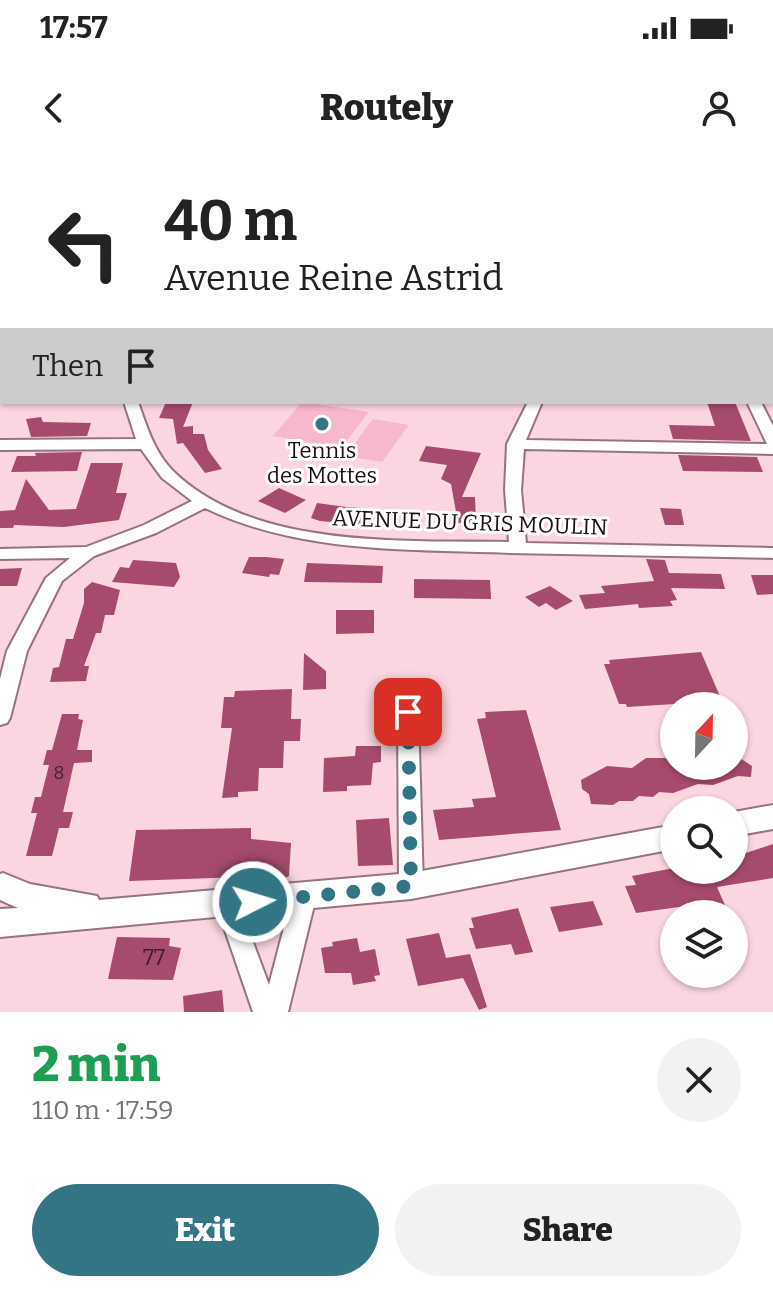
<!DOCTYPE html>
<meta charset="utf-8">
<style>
:root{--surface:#fff;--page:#f2f2f2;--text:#222;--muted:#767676;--accent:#327686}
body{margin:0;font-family:Bitter,serif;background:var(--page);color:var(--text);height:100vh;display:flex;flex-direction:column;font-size:30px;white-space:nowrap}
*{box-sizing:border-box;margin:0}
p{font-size:26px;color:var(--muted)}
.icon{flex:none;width:44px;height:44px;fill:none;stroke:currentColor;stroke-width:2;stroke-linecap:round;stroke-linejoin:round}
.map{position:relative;height:852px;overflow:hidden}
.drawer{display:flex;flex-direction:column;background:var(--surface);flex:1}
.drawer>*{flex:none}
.guide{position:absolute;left:0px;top:0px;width:774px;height:244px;box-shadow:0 2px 6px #0004;background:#fff;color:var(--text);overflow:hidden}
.needle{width:52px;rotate:22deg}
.controls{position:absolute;left:660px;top:532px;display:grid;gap:16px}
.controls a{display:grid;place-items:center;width:88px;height:88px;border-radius:50%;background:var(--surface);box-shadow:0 2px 6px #0004;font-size:40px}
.pin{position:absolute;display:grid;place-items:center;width:68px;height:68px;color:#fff;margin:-34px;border-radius:16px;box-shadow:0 4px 12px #0006}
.me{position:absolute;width:88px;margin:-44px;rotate:85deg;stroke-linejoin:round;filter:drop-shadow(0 0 6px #0008)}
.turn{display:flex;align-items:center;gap:28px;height:168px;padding:0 32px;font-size:36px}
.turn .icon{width:104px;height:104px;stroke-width:2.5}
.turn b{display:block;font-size:56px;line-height:68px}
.then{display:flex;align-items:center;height:76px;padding:0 32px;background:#0003;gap:16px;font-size:30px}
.round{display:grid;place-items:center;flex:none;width:84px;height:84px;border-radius:42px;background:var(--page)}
.headline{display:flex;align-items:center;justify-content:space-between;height:136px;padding:0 32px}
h1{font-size:48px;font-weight:800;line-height:60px;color:#1e9e55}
.button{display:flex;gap:16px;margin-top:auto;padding:16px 32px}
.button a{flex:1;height:92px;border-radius:48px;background:var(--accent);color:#fff;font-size:32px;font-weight:800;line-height:92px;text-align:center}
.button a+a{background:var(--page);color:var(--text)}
.status{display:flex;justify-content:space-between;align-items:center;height:56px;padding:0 40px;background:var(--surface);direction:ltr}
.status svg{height:22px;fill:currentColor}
header{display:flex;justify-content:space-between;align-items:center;height:104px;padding:0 32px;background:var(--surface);font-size:36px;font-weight:800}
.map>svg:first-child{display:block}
</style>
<div class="status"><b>17:57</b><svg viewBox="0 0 49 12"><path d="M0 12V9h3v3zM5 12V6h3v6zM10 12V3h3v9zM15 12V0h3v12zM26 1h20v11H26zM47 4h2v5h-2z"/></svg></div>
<header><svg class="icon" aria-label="back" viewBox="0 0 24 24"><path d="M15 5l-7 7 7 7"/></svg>Routely<svg class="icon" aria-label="person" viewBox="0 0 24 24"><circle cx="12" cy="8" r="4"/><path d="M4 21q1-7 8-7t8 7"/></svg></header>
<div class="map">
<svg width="773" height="852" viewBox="0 0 773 852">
<rect width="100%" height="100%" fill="#fbd6e1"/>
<!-- green -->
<path fill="#f7b7cc" d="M302 242 369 252 341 288 273 276Z
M373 259 409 265 382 302 345 296Z"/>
<!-- building -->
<path fill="#a64a6e" d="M166 242H193L183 267 193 266V274H204L208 290 222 309 205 313 183 283 177 284 173 259 159 258Z
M707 242H735L751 281 673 279 669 265 715 266Z
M41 257 43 262 91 263 87 276 31 277 26 259Z
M426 286 481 293 462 337H475L476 363H458L451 324 441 319 447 305 419 301Z
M82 292 77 311 11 312 17 296H36L35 293Z
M678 295 757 297 763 312 683 311Z
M91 303H123L116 333H127L119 360 64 367 14 365 13 368H0V351L15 350 26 319 49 350 76 349Z
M279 328 306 340 285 353 258 341Z
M317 343 346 347 377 349 372 366 320 361 311 358Z
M660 348 681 349 684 365H665Z
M249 397H266L284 399 279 415 270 414 269 417 242 413Z
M646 399 665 400 669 413 721 414 725 429 671 428 677 440 670 441 673 446 639 448 638 444 585 449 579 435 605 433 601 426 654 421Z
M133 400 176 403 180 417 174 427 112 422 120 407 129 408Z
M307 403 383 406 382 423 304 422Z
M22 408 17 426H0V409Z
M751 415H773V434L757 435Z
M414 419 490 420 491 439 414 438Z
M92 422 120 430 114 455H105L101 473H96L84 506H89L86 521 50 522 53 508 59 507 66 479H73L84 443V429Z
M550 426 573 441 556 450 546 443 539 447 525 437Z
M336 450H374V473L336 474Z
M701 492 722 541 627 547 626 544H619L604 504H610L609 500Z
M304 493 326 511V529L303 530Z
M292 529 291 559H301L300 581H284L283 608H259L258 631 238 632V637L222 638 232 568H221L224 537H234L235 531Z
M526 550 561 670 439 680 433 650 474 647 472 639 496 637 477 559 486 558 485 552Z
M62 554H79L78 559 83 560 77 590H92V602L74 603 63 652H73L69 668H59L52 696H26L37 653H31L35 637H41L49 605H43L47 590H52Z
M356 586H381V602L373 603 371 625 347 626V631L323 632 324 598 355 596Z
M734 594 752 606 751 617 738 616 713 625 698 624 673 633 659 632 653 637 639 636 633 641H619L613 645 591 644 589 634 582 629 581 620 607 606 632 608 646 598H666L674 602V606H734Z
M389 658 393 705 358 706 356 660Z
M251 668V679L291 683 289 716 280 720 274 716 129 721 136 670Z
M773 684V718L717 727 729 754H690L686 746 636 753 625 726 636 725 632 716 674 708 734 710V697Z
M593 741 603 765 559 772 550 747Z
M518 748 533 792 515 795 511 784 476 789 469 768H474L471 758Z
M439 773 446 798 470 794 487 847 479 850 463 818 418 826 406 779Z
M117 777 170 778 169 786 181 788 173 820 108 819Z
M357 778 360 792 375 789 380 815 374 816 376 821 353 825 351 813H325L321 788 333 786 332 782Z
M222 830 224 852H184L183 836Z"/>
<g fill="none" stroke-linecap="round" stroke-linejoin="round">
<!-- service casing -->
<g stroke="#95747f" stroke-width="9">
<path id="service" d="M641 0 647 2"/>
</g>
<!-- minor casing -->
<g stroke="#95747f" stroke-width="4">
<path id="minor" d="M230 0H248L229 2Z
M433 0H443V2H433Z
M0 210H2V218H0Z
M124 242H138C147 267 154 292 174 312 255 390 405 380 509 382L505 330 507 284 528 242H542L526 280 767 284 747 242H761L773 266V294L524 289 521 330 526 383 773 388V398C686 396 598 395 510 393 407 389 301 394 205 348L156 373 94 396 62 421 27 491 10 558 7 563 0 565V519L7 491 46 418 70 398 0 399V389L86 387 144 365 192 341 162 318 141 289 0 290V280L136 279Z
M408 545 415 547 418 552 423 726 419 732 411 735 403 732 399 726 398 552 401 547Z
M304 728 312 730 316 737 288 852H253L216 744 220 737 228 735 236 737 269 825 292 737 296 730Z"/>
</g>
<!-- secondary casing -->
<g stroke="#95747f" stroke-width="4">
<path id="secondary" d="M677 0H693L694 2H678Z
M772 49H773V60H772Z
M773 645V669L734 676V652Z
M674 665V689L411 739 0 777V749L18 748 0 740V714L3 713 30 724 97 736 99 740 411 713Z"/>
</g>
<!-- service -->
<use href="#service" stroke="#fff" stroke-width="6"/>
<!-- minor -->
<use href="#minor" fill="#fff" fill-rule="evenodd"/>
<!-- secondary -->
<use href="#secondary" fill="#fff" fill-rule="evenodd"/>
</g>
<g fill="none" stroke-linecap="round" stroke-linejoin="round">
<!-- route -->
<path stroke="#327686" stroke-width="14" stroke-dasharray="0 25.2" d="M253 742 411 726 408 552"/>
</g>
<!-- markers -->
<circle fill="#327686" stroke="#fff" stroke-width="3" cx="322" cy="264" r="8"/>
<g text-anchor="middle" stroke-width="6" stroke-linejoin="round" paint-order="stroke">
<!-- number labels -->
<g font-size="18" fill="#3e1e2a">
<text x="59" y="619">8</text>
</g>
<!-- poi labels -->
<g font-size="22" fill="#1b0f13" stroke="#fff">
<text x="322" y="298">Tennis<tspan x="322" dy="25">des Mottes</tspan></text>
</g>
<!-- street labels -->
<g font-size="22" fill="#1b0f13" stroke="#fff">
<text transform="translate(470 362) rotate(2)" y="8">AVENUE DU GRIS MOULIN</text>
</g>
<!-- near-number labels -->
<g font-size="22" fill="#3e1e2a">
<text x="154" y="805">77</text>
</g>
</g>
</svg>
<div class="controls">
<a><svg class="needle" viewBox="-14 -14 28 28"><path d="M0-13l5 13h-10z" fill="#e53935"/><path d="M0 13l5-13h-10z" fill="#767676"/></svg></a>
<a><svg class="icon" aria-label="search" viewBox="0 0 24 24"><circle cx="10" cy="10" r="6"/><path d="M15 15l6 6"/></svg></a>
<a><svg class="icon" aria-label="layers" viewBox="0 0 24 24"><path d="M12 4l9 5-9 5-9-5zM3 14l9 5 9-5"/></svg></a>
</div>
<div class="pin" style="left:408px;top:552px;background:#d93025"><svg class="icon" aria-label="arrive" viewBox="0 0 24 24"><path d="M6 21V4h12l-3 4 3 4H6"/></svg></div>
<svg class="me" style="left:253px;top:742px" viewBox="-20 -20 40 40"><circle r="17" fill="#327686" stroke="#fff" stroke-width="3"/><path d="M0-11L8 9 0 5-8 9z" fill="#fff"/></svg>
<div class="guide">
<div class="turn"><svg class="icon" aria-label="left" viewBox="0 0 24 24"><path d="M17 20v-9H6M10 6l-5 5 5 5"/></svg><div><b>40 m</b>Avenue Reine Astrid</div></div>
<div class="then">Then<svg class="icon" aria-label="arrive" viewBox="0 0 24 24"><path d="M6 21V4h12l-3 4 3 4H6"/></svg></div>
</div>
</div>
<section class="drawer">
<div class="headline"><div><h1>2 min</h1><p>110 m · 17:59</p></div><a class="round"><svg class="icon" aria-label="close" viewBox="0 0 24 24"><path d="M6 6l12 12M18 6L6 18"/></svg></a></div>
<div class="button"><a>Exit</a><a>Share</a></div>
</section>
